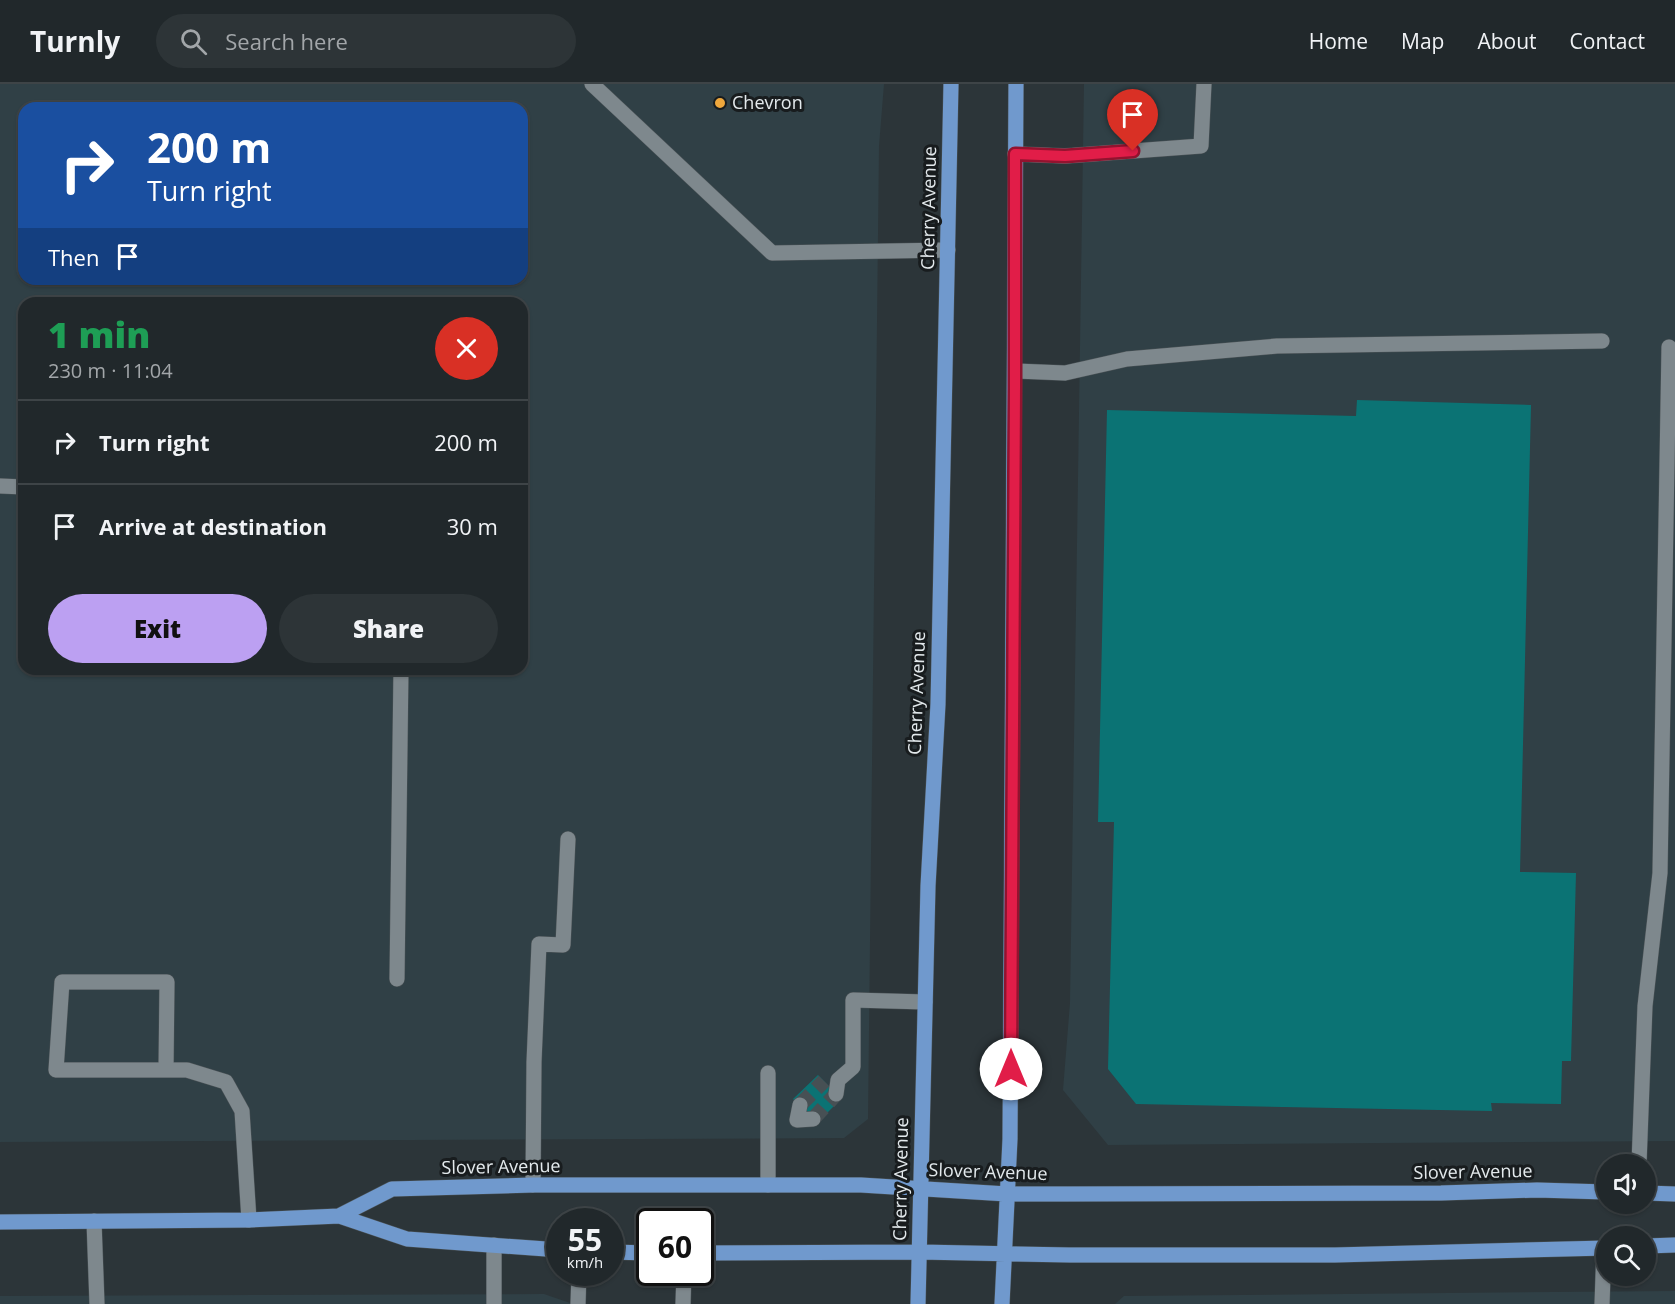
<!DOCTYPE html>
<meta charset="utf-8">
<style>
:root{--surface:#21282b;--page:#2d3437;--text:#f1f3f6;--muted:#a2a6a9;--line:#3e4447;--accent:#bca0f2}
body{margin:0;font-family:"Open Sans",sans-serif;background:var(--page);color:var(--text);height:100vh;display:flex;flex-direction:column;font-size:22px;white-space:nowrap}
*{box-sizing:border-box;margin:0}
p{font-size:20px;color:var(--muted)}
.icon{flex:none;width:33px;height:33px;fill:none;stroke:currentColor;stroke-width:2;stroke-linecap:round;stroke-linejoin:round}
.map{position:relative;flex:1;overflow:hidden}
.sheet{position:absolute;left:18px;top:213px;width:510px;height:378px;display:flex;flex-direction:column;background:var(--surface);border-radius:18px;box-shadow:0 2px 4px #0004,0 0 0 2px var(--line)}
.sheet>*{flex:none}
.guide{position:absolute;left:18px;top:18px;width:510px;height:183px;border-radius:18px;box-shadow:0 2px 4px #0004,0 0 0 2px var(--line);background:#1a4fa0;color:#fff;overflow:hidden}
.tools{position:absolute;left:1596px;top:1070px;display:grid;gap:12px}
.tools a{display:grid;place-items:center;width:60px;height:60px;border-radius:50%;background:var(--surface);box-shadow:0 2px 4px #0004,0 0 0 2px var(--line);font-size:30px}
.speed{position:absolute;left:546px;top:1124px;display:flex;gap:12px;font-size:30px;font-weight:700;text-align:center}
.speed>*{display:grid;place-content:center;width:78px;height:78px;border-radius:50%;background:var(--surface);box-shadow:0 2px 4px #0004,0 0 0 2px var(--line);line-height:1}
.speed small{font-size:15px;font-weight:400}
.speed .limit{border:3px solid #111;border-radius:9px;background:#fff;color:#111}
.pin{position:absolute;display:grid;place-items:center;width:51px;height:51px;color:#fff;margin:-62px -26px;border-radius:50% 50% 50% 0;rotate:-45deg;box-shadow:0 0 6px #0007}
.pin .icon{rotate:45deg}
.me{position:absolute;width:66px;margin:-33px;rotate:0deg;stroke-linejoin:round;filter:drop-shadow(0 0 4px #0008)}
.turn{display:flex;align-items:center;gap:21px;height:126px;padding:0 30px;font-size:27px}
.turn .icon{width:78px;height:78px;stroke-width:2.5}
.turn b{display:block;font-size:42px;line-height:51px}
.then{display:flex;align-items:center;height:57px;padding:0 30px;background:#0003;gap:12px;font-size:22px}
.round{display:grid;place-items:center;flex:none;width:63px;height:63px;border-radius:32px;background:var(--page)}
.summary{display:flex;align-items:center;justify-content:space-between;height:102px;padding:0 30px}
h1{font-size:36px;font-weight:800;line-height:45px;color:#1e9e55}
.action{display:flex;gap:12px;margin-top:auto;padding:12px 30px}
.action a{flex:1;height:69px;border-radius:36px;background:var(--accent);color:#111;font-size:24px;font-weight:800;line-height:69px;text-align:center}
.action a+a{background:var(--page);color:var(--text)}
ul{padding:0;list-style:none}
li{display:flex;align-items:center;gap:18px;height:84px;padding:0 30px;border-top:2px solid var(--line)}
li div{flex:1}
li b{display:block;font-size:22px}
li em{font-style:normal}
header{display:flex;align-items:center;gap:36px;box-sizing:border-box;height:84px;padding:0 30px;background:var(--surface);border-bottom:2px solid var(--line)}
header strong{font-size:28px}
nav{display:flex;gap:33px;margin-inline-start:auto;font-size:21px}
.search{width:420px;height:54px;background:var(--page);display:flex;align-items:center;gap:15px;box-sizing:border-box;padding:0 21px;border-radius:33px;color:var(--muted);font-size:22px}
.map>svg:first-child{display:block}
</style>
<header>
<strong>Turnly</strong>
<div class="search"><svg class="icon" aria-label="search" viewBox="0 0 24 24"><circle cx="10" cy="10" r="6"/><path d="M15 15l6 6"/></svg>Search here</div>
<nav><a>Home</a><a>Map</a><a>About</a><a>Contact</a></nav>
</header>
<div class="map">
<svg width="1675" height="1220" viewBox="0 0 1675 1220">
<rect width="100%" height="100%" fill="#2c3539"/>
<!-- built -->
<path fill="#304046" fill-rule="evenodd" d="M0 0H884L879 62 868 1035 844 1054 0 1058ZM24 24H522V195H24ZM24 219H522V585H24Z
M1084 0H1675V1057L1108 1061 1063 1006 1070 919Z
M1675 1207V1220H1115L1124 1212Z
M544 1210 573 1220H0V1212Z"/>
<!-- building -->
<path fill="#0b7374" d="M1357 316 1531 321 1520 788 1576 789 1571 977H1562L1561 1020 1491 1019 1492 1027 1136 1020 1108 985 1114 738H1098L1107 326 1356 332Z
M818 991 841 1015 817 1039 793 1015Z"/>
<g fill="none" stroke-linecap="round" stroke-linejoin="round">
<!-- minor-tunnel -->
<path stroke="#475054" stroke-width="15" stroke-dasharray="15 8" stroke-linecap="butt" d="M800 1021 824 997
M813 1035 836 1010"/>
<!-- minor casing -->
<g stroke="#4a5256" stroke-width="16">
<path id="minor" d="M592 0 772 169 948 166
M1015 70 1065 72 1201 62 1204 0
M1015 287 1065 289 1127 275 1277 262 1602 257
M0 402 24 403
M397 895 401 585
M166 986 167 898H62L56 986H187L226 998 242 1027 249 1136
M836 1010 838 996 853 983V916L925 918
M800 1021 797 1036 813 1035
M1639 1080 1645 922 1660 789 1669 263
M533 1101 534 978 539 860 563 861 568 755
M768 1101V989
M94 1137 97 1220
M494 1161V1220
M578 1220 579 1188
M683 1220 684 1188
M1602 1220 1604 1164"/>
</g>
<!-- major casing -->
<g stroke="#4a5256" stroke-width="16">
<path id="major" d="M1646 1109 1675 1110
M339 1132 392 1105 533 1101H861L1007 1110H1066L1441 1109 1537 1106 1606 1108
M0 1138 249 1136 339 1132 407 1155 560 1166
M1646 1162 1675 1161
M610 1168 650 1169
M700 1169 920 1168 1070 1171H1335L1606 1164
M918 1220 928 802 938 620 951 0
M1002 1220 1010 1055 1016 0"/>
</g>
<!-- minor -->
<use href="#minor" stroke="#7e888d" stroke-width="15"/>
<!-- major -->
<use href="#major" stroke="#7099cd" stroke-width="15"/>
</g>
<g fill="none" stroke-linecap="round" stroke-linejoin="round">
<!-- route casing -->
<g stroke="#92132f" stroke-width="15">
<path id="route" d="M1011 985 1015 304V70L1065 72 1133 67"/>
</g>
<!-- route -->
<use href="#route" stroke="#e11d48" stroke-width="10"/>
</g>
<!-- markers -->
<circle fill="#eea73c" stroke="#181c1e" stroke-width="2" cx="720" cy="19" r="6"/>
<g text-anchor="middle" stroke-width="6" stroke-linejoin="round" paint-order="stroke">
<!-- poi labels -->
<g font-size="18" fill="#e3e9ec" stroke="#181c1e" text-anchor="start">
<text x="732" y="25">Chevron</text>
</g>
<!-- street labels -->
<g font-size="18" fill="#e3e9ec" stroke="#181c1e">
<text transform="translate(929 124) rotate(-89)" y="6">Cherry Avenue</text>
<text transform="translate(917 609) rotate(-88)" y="6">Cherry Avenue</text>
<text transform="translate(501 1083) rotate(-1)" y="6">Slover Avenue</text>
<text transform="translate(988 1088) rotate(2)" y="6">Slover Avenue</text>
<text transform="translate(1473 1088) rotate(-1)" y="6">Slover Avenue</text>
<text transform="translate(901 1095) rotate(-89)" y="6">Cherry Avenue</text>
</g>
</g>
</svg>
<div class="tools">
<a><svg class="icon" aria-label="sound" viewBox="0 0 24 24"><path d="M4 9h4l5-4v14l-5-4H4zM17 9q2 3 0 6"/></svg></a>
<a><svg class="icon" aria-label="search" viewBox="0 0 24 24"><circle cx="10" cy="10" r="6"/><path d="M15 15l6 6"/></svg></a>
</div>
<div class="speed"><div>55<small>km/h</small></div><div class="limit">60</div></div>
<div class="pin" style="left:1133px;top:67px;background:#d93025"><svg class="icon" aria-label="arrive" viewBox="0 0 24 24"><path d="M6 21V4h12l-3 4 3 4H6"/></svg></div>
<svg class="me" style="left:1011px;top:985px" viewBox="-20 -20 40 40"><circle r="19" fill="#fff"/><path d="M0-13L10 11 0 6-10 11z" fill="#e11d48"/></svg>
<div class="guide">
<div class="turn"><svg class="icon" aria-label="right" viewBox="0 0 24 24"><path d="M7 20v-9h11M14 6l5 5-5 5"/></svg><div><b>200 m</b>Turn right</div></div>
<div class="then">Then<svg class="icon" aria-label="arrive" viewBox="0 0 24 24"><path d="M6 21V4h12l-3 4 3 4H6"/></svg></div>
</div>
<section class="sheet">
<div class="summary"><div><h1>1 min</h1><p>230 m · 11:04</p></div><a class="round" style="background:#d93025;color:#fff"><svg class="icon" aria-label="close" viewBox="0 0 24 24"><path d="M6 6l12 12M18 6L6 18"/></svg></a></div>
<ul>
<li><svg class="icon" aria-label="right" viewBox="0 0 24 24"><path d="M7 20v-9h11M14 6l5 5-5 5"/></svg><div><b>Turn right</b></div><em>200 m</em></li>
<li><svg class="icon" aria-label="arrive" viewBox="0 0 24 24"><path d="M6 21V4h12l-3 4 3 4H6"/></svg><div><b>Arrive at destination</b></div><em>30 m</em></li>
</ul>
<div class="action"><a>Exit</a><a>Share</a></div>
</section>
</div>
